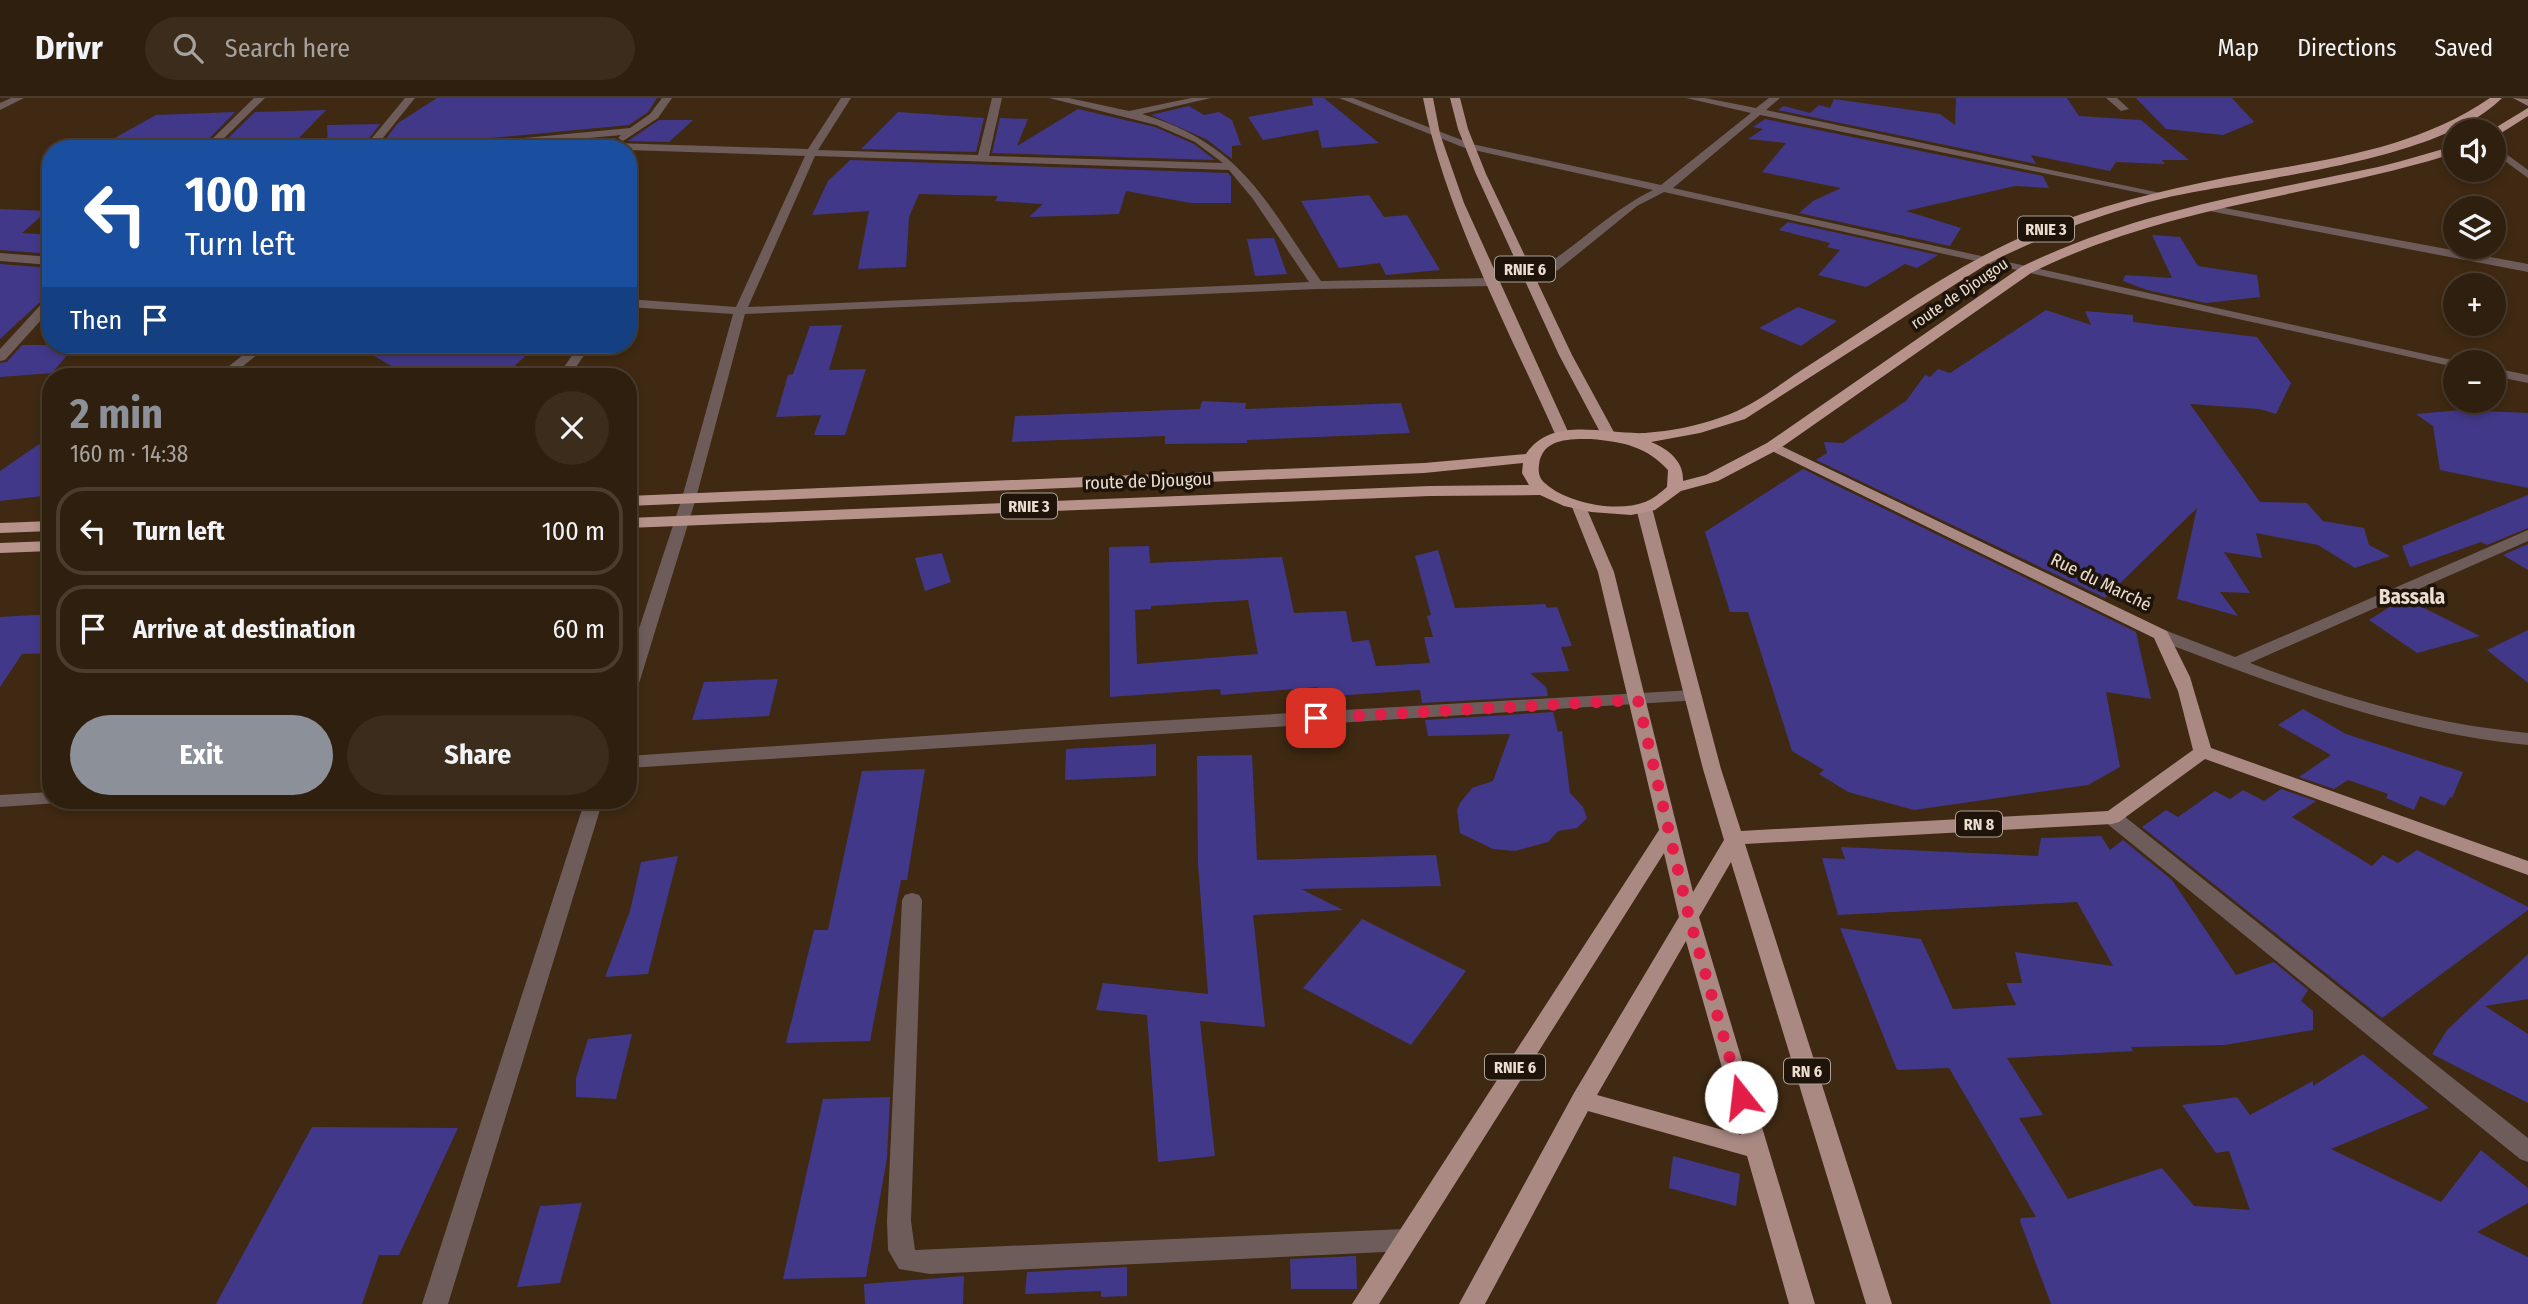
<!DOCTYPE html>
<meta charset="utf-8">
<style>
:root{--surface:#2f1f0e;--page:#3b2c1c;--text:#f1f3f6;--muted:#a7a29e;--line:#4a3d2e;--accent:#8c9099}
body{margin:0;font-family:"Fira Sans Condensed",sans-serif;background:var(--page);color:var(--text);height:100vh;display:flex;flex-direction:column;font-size:26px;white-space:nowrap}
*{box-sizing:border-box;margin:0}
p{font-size:23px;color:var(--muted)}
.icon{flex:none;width:38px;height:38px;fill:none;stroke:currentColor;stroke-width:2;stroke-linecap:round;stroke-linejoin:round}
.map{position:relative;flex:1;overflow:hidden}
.panel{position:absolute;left:42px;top:270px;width:595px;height:441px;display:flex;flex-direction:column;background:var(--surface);border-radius:28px;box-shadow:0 4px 10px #0003,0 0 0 2px var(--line)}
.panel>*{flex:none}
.top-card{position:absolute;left:42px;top:42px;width:595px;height:214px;border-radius:28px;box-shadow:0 4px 10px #0003,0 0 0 2px var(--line);background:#1a4fa0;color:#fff;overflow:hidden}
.tools{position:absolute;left:2443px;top:21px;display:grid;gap:14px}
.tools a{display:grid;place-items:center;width:63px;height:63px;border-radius:50%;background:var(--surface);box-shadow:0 4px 10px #0003,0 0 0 2px var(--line);font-size:35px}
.pin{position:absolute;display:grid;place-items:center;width:60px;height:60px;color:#fff;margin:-30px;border-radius:14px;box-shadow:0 4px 10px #0006}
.me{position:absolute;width:77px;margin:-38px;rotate:344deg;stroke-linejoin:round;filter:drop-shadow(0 0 5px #0008)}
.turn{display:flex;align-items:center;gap:24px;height:147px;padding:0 28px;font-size:32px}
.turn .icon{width:91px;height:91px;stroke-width:2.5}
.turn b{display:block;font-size:49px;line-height:60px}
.then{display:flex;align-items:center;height:66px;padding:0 28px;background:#0003;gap:14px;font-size:26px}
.round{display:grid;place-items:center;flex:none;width:74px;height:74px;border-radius:37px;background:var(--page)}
.summary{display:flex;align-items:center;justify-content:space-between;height:119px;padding:0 28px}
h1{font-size:42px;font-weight:700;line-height:52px;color:var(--accent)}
.cta{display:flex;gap:14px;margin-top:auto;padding:14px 28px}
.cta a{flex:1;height:80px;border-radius:42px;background:var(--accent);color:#fff;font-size:28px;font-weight:700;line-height:80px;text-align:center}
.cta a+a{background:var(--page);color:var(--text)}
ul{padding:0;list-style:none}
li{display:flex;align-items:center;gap:21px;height:88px;margin:0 14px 10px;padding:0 14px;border:4px solid var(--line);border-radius:28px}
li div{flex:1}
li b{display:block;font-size:26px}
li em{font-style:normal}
header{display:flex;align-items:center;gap:42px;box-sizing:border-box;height:98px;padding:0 35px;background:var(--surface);border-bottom:2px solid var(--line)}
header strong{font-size:33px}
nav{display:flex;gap:38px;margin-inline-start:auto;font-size:24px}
.search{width:490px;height:63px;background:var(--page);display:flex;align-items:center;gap:18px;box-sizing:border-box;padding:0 24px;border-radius:38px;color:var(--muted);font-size:26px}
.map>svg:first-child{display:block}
</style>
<header>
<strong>Drivr</strong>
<div class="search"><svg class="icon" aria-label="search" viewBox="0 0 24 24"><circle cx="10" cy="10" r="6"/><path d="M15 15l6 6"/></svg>Search here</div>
<nav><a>Map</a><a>Directions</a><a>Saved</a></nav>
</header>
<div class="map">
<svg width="2528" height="1206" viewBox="0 0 2528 1206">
<rect width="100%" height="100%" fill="#3f2912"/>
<!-- building -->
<path fill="#423889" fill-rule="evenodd" d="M437 0H657L648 14 629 27 439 45 431 51H378L398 25Z
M1312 0H1324L1379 45 1322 50 1318 32 1263 42 1248 19 1313 7Z
M1956 0H2067L2079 18 2141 22 2189 62H2162L2165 66 2116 64 2110 73 2031 57 2036 66 1778 12 1784 8 1810 15 1819 7 1830 10 1834 1 1940 16 1955 27Z
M2136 0H2232L2254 24 2223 37 2166 31Z
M1189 8 1204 17 1219 14 1232 22 1241 47 1232 48V61L1206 41 1151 17Z
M1078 11 1155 29 1194 46 1215 62 992 55 1000 20 1028 21 1017 48Z
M326 12 297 42 220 48 255 14Z
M235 14 201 49 95 51 156 17Z
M898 14 984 20 976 54 861 51Z
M1765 21 2043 78 2049 90 2015 88 1906 113 1961 130 1950 148 1799 115 1813 103 1841 90 1762 74 1786 45 1748 41 1763 31 1753 29Z
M659 22H693L669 44 628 43Z
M380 26 361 51H328L327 27Z
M615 40 617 43 607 46 559 51H505Z
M850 62 1228 75 1231 79V105H1190L1126 93 1119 116 1029 119 1043 106 995 103 998 98 919 96 909 119 906 169 858 171 869 113 812 117 828 83Z
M1369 97 1384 119 1407 117 1440 172 1386 177 1380 165 1339 170 1301 103Z
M0 111 47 113 22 135 51 137V156L0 152Z
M1788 124 1938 157 1917 170 1905 166 1866 189 1818 177 1840 152 1827 149 1830 145 1779 132Z
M2152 137 2180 139 2198 168 2257 177 2260 199 2206 205 2147 192 2123 183 2125 177 2172 180Z
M1274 140 1287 176 1255 178 1247 141Z
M0 166 51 170V194L0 241Z
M1798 209 1837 223 1801 248 1759 230Z
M2046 212 2091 227 2085 213 2133 217V224L2257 239 2291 285 2276 316 2259 311 2190 306 2260 404 2307 405 2323 423 2364 430 2369 447 2390 458 2355 470 2318 447 2256 435 2262 460 2224 454 2250 495 2220 494 2238 518 2177 501 2197 410 2105 500 1816 362 1827 355 1824 344 1843 345 1906 303 1925 277 1930 279 1938 271 1950 275Z
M842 227 829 272 866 271 845 337H814L821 317 776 319 788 277 793 276 810 228Z
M22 247H76L52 275 0 279V265L7 264Z
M355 247H398L462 256 468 247H538L503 278H409Z
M1202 303 1246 305 1245 311 1401 305 1410 335 1247 342V345L1165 346V338L1012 344 1015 318 1200 311Z
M2460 312 2528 315V390L2440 372 2433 328 2416 316Z
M51 338V397L0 403V373Z
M1803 371 2136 534 2151 601 2106 594 2120 669 2088 687 1914 712 1848 694 1819 676 1824 672 1792 653 1748 514H1730L1705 434Z
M2528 397V430L2487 447 2481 444 2410 469 2402 448Z
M2528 446V472L2503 457Z
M1149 448 1150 465 1282 459 1294 515 1346 513 1352 544 1369 542 1376 568 1430 565 1424 539H1433L1427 518 1431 517 1415 458 1438 452 1455 510 1545 506 1547 510 1557 509 1572 548 1561 549 1569 573 1530 575 1546 589 1548 598 1422 605 1420 592 1319 599 1317 589 1221 597 1220 591 1110 599 1109 449ZM1248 502 1258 556 1137 566 1135 512 1151 511V508Z
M942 455 951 484 925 493 915 460Z
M2404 500 2480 538 2417 555 2369 522Z
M51 516V555L22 556 0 589V519Z
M2528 532V585L2487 552Z
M778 581 769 618 692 622 704 584Z
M2303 611 2346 636 2463 674 2452 700 2450 699 2445 708 2420 698 2414 712 2386 700 2388 696 2348 682 2334 691 2299 679 2331 657 2278 627Z
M1553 614 1558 634 1562 633 1570 695 1583 709 1587 720 1577 730 1558 733 1548 744 1515 753 1493 751 1460 735 1457 712 1460 705 1472 690 1493 683 1510 636 1428 638 1425 622Z
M1156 646V678L1065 682 1066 651Z
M1252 657 1257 762 1436 757 1441 788 1301 791 1343 812 1253 817 1265 929 1200 923 1215 1058 1158 1064 1147 917 1096 912 1103 885 1208 896 1198 766 1197 658Z
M925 671 907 782H901L870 943 786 945 814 832H828L862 673Z
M2281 691 2316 703 2292 719 2372 768 2383 757 2398 765 2417 752 2528 809V812L2382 920 2142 729 2166 712 2178 719 2215 693 2230 701 2243 692 2264 703Z
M2101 738 2110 752 2123 742 2172 782 2236 877 2274 864 2308 892 2301 903 2313 913V932L2225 947 2131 949 2133 953 2007 960 2043 1017 2019 1020 2068 1101 2162 1070 2194 1108 2250 1112 2229 1053 2216 1055 2182 1007 2237 999 2250 1017 2313 983V988L2363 956 2429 1010 2331 1051 2441 1104 2481 1052 2498 1066 2528 1090V1105L2477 1134 2528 1159V1206H2051L2020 1123 2021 1120 2036 1119 1949 970 1897 972 1840 830 1921 841 1953 911 2016 907 2006 885H2022L2015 854 2113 868 2077 804 1838 817 1822 760 1845 761 1841 749 2038 758 2041 740Z
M678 758 648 876 605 879 630 813 641 764Z
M1362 821 1466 873 1411 947 1303 890Z
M2528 856V901L2485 908 2528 936V1005L2432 956 2447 932Z
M632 936 616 1001 576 999V980L588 941Z
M890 999 887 1060 866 1179 783 1181 823 1001Z
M312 1029 458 1030 399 1157H379L362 1206H216Z
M1673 1058 1740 1076 1736 1108 1669 1090Z
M582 1105 560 1185 517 1189 540 1108Z
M1356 1158 1357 1191H1291L1290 1161Z
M1127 1169V1198L1101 1199V1193L1025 1196 1027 1174Z
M964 1178 963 1206H865L864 1186Z"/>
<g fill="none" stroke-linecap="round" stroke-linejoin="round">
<!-- minor -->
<path fill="#6d5c59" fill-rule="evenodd" d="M11 0H24L0 12V5Z
M254 0H265L213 51H202Z
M405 0H415L374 51H363Z
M662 0H672L658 20 623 43 618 40 621 37 475 51H434L439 48 630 30 650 16Z
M841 0H851L818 52 978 57 992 0H1002L989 58 1223 65 1195 44 1156 27 1049 0H1069L1129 13 1191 0H1211L1142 16C1243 47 1264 102 1321 183L1494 180 1500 184 1494 188 1317 191 745 216 696 400 637 592 628 597V564L682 400 733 216 628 209V201L736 209 805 58 628 52 608 48 613 45 808 51ZM815 58 1229 72 1253 101 1309 184 748 209Z
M1339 0H1353L1472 46 1661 87 1751 15 1686 0H1705L1756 10 1769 0H1780L1766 12 2170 97 2165 100 1760 17 1673 90 2461 264H2455V269L1664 94 1637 108 1558 172 1530 186 1524 182 1526 179C1571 155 1606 115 1653 92L1465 50Z
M2106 0H2117L2129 11 2121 13Z
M2449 25 2466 31 2467 33C2458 34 2450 35 2444 28Z
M2494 47 2528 72V80L2494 55Z
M2203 106 2528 166V174L2199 111V107Z
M0 155 51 159V167L0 163Z
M51 199V211L5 262 0 263V251L47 200Z
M255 247H269L231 278H217Z
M579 247H591L570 278H558Z
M2494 270 2528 277V285L2494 278Z
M2528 432V443L2250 565C2341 600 2431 626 2528 635V647C2395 634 2279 588 2155 541L2153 537 2161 532 2167 533 2235 559Z
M1693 592 1699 594 1702 598 1699 602 628 670V658L1102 626Z
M51 694V702H59L58 705 0 709V697Z
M585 702H603L448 1206H422Z
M2112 712 2119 714 2528 1040V1064L2520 1061 2105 724 2102 719 2105 714Z
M912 795 919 797 922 802 911 1123 915 1152 1405 1131 1414 1134 1417 1142 1414 1150 1405 1153 930 1176 899 1171 888 1152 887 1123 902 802 905 797Z"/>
<!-- secondary -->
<path fill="#8f7671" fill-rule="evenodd" d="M2513 0 2528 1V8Z"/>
<!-- primary -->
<path fill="#aa8983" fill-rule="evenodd" d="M1423 0H1433L1440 36 1464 105 1570 338 1568 341 1563 342 1556 338C1509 232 1445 114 1423 0Z
M1450 0H1460L1468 31 1486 76 1572 257 1615 336 1613 339 1608 340 1601 336 1559 257 1476 76 1458 31Z
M1773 344 2167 533 2190 579 2211 650 2528 763V777L2205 661 2119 724 2112 726 1745 746 1892 1206H1866L1731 764 1699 819 1815 1206H1789L1747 1058 1588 1013 1485 1206H1459L1574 995 1679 819 1664 755 1379 1206H1352L1659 732 1598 474 1572 409 1574 406 1579 405 1586 409 1614 474 1693 794 1724 742 1703 671 1636 410 1639 407 1644 405 1652 410 1721 671 1741 733 2108 713 2193 652 2178 593 2154 540 1768 351 1766 348ZM1686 843 1741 1037 1597 997Z"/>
<!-- trunk -->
<path fill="#b6928b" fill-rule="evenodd" d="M2490 0H2502C2439 64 2254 80 2165 100 2103 115 2044 137 1987 166L1745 321 1700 335 1651 344C1668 351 1684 363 1683 383L1706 377 1767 345 2021 169C2135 113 2256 95 2378 69 2405 63 2430 54 2455 48V55L2429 63C2293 101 2159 111 2031 175L1779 351 1718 383 1681 393 1655 412 1631 417 1591 414 1564 408 1540 397 1430 398 628 430V420L1430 388 1529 387 1522 375 1523 365 1424 375 628 408V398L1424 365 1526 356C1552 317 1606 337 1645 335 1671 333 1697 328 1722 319 1753 309 1781 285 1808 268 1882 221 1955 166 2036 133 2096 108 2160 93 2224 80 2316 63 2411 54 2490 0ZM1591 341C1623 344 1646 348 1668 372L1667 389C1660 395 1653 401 1645 404 1617 415 1567 405 1546 386 1539 381 1538 374 1539 367 1542 340 1570 341 1591 341Z
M2528 10V18L2498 37 2494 38V33H2490Z
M51 423V433L0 435V425Z
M51 443V453L0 455V445Z"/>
</g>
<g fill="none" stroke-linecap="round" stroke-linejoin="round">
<!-- route -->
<path stroke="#e11d48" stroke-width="12" stroke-dasharray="0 21.6" d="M1316 620 1638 602 1689 819 1741 999"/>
</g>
<g text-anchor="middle" stroke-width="7" stroke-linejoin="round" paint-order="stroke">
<!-- shield labels -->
<g fill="#1e140a" stroke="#aea195" stroke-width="2">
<rect x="2018" y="118.5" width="56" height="25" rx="5"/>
<rect x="1495" y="158.5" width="60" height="25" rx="5"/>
<rect x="1001" y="395.5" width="56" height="25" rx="5"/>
<rect x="1956" y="713.5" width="46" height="25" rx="5"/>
<rect x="1485" y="956.5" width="60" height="25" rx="5"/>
<rect x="1784" y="960.5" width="46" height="25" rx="5"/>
</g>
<g font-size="16" font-weight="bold" fill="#ecddd0">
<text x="2046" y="137">RNIE 3</text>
<text x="1525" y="177">RNIE 6</text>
<text x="1029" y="414">RNIE 3</text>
<text x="1979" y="732">RN 8</text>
<text x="1515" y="975">RNIE 6</text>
<text x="1807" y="979">RN 6</text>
</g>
<!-- far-street labels -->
<g font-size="16" fill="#ecddd0" stroke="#1e140a">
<text transform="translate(1959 195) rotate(-34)" y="6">route de Djougou</text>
</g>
<!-- street labels -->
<g font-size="18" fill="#ecddd0" stroke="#1e140a">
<text transform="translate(1148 383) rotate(-2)" y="6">route de Djougou</text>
<text transform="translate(2101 484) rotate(26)" y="6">Rue du Marché</text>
</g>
<!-- quarter labels -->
<g font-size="21" font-weight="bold" fill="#ecddd0" stroke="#1e140a">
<text x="2412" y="506">Bassala</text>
</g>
</g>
</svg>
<div class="tools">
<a><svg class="icon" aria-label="sound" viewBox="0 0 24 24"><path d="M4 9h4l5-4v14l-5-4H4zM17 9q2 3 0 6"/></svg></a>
<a><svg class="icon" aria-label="layers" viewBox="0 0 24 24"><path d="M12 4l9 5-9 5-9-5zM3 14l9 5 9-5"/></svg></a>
<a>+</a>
<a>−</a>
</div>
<div class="pin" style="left:1316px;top:620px;background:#d93025"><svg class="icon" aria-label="arrive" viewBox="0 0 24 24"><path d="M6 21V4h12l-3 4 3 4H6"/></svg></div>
<svg class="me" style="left:1741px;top:999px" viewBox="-20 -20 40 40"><circle r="19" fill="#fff"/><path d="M0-13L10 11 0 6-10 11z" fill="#e11d48"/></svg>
<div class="top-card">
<div class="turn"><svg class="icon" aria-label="left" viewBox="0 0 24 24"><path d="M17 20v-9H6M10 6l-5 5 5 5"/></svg><div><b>100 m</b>Turn left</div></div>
<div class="then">Then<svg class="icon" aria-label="arrive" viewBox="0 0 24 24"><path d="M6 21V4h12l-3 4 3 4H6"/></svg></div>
</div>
<section class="panel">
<div class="summary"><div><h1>2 min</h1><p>160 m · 14:38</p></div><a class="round"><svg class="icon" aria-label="close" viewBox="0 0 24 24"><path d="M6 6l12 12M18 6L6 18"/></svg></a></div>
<ul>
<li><svg class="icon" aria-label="left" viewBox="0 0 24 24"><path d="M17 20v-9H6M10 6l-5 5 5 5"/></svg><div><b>Turn left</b></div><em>100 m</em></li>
<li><svg class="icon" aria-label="arrive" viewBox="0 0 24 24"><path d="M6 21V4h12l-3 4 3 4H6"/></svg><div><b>Arrive at destination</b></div><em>60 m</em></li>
</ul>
<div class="cta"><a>Exit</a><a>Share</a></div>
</section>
</div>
